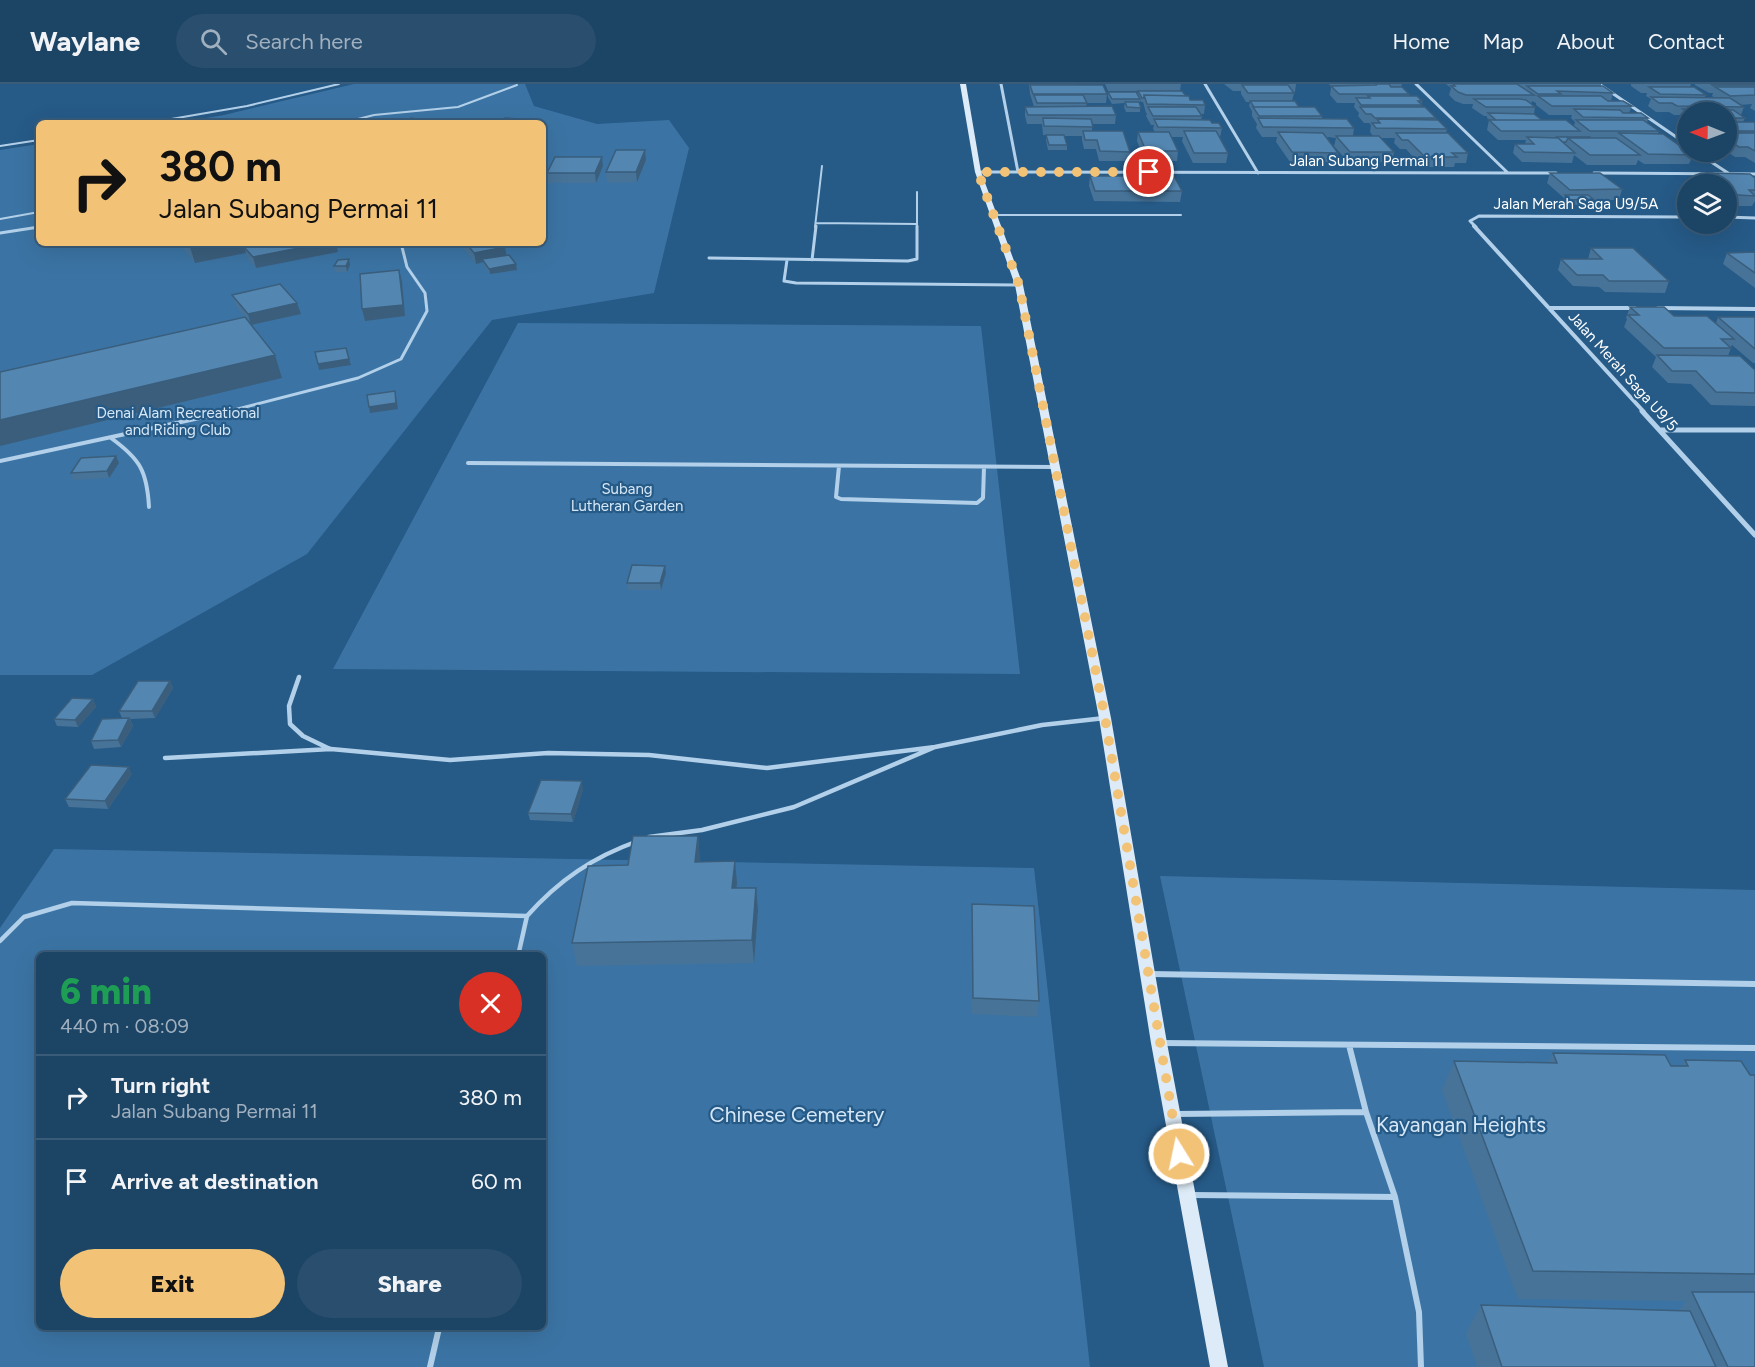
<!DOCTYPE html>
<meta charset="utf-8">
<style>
:root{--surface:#1c4465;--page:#294e6e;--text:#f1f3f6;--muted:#a0b0bf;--line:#3a5c79;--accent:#f2c277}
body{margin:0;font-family:Figtree,sans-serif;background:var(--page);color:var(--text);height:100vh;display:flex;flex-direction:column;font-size:22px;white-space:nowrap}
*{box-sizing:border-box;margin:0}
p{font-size:20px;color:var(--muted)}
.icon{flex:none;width:33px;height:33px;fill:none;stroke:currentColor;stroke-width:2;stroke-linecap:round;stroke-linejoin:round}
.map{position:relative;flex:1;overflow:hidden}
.sheet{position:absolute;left:36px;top:868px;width:510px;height:378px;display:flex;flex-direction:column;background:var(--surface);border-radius:9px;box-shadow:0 6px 24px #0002,0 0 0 2px var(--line)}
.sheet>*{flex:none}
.banner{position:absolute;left:36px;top:36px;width:510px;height:126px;border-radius:9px;box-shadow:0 6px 24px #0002,0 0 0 2px var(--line);background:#f2c277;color:#111;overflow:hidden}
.needle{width:39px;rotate:271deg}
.controls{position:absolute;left:1677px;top:18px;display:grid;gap:12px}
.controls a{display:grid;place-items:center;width:60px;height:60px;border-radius:50%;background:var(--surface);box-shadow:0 6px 24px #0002,0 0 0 2px var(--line);font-size:30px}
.pin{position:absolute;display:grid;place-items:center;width:51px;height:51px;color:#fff;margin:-26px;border:3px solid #fff;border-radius:50%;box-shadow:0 2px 6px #0007}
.me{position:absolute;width:66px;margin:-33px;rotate:350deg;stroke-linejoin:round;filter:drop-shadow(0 0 4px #0008)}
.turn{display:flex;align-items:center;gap:21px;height:126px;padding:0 24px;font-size:27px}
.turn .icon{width:78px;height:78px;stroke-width:2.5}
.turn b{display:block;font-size:42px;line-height:51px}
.round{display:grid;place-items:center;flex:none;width:63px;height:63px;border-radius:32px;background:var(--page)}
.head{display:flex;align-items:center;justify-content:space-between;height:102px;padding:0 24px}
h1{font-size:36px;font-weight:800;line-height:45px;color:#1e9e55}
.button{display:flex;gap:12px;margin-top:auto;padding:12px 24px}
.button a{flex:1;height:69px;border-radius:36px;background:var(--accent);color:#111;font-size:24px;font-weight:800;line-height:69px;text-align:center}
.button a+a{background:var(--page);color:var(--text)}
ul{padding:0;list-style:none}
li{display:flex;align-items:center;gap:18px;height:84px;padding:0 24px;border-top:2px solid var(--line)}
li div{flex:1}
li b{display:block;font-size:22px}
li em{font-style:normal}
header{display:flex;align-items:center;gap:36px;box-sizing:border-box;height:84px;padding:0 30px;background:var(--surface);border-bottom:2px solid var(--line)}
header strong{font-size:28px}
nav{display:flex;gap:33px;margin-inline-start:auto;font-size:21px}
.search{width:420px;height:54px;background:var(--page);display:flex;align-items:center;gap:15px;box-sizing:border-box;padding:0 21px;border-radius:33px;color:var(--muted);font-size:22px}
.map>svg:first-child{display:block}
</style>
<header>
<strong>Waylane</strong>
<div class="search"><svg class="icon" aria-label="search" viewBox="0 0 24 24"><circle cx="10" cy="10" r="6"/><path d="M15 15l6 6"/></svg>Search here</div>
<nav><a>Home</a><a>Map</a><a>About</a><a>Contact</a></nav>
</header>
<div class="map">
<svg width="1755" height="1283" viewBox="0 0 1755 1283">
<rect width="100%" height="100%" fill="#265a87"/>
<!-- green -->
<path fill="#3b74a4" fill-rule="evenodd" d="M354 0H525L534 22 597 40 669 36 689 64 654 209 492 236 307 470 92 591H0V66L39 60V159H543V39H176L224 31Z
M518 239 981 242 1020 590 333 585Z
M54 765 1034 784 1090 1283H0V844ZM39 872H543V1244H39Z
M1160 792 1755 806V1283H1264Z"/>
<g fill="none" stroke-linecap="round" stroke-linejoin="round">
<!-- lane-far4 -->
<path stroke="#b2d0e9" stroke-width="2" d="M148 39 247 22 339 0
M342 39 374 31 458 23 517 1
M0 62 39 56
M917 108V143
M994 131H1181
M0 135 39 128
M816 139 917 140
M37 143H39
M815 143 822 82"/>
<!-- lane-far3 -->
<path stroke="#b2d0e9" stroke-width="3" d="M0 149 39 143
M709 174 908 177 917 175V142
M787 176 784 197 796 199 1019 201
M812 176 816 142
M226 328 358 294 401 275 427 227 425 209 407 183 401 159"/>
<!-- lane-far2 -->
<path stroke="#b2d0e9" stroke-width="4" d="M111 354C140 375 147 387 149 423
M0 377 232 327
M468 379 1054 383
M839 382 836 413 841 415 977 419 983 414 984 383"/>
<!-- lane-far1 -->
<path stroke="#b2d0e9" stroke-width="4.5" d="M299 593 289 622 290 640 303 652 330 665
M165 674 331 665 450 676 548 669 649 671 767 684 935 663
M649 753 702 746 794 723 935 663 1042 641 1105 634
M527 832C559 796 593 773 638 757
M0 857 24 833 72 819 527 832 518 872"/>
<!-- lane -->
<path stroke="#b2d0e9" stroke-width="6" d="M1150 890 1755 900
M1161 959 1755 964
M1349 961 1366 1028 1395 1113 1419 1228 1421 1283
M1175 1030 1366 1028
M1191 1111 1395 1113
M430 1283 439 1244"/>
<!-- street-far2 -->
<path stroke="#b2d0e9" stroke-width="3" d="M1001 0 1018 88
M1205 0 1258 89
M1416 0 1508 89
M1599 0 1688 61
M1696 68 1728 89
M978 88 1556 89
M1594 89 1755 90
M1726 133 1755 134
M1476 143 1470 137 1479 132 1688 133"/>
<!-- street-far1 -->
<path stroke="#b2d0e9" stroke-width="4" d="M1474 142 1644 328
M1549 224H1635
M1658 224 1755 225"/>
<!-- street -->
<path stroke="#b2d0e9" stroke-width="5" d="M1642 327 1755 451
M1660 346H1755"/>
<!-- secondary -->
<path fill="#dcebf7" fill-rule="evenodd" d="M960 0H966L981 88 1023 201 1111 634 1167 959 1228 1283H1210L1151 959 1099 634 1015 201 975 88Z"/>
</g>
<!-- wall -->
<path fill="#477398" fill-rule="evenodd" d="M1029 0H1075L1107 10 1106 19H1087L1086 22 1116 31 1115 40H1092V47L1130 68 1129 77H1099L1096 65H1084L1082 56V52H1064L1067 61V66H1048L1046 56V51H1043L1042 40H1027L1025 32V23H1034L1030 10Z
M1105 0H1181L1180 7 1186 12 1190 16 1205 21 1204 30H1200L1202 32 1201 36 1222 44 1220 53H1219L1228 69 1226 79H1193L1182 57 1183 53H1171L1178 67 1177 77H1145L1137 57 1138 48H1155L1153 45 1154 41H1151L1146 32 1147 29H1146L1143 18H1141L1140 16V28H1126L1124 23 1125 19 1112 20 1108 13V8L1137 10 1138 7H1108Z
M1224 0H1296L1295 8H1293L1294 9 1292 17 1299 23 1322 32V35L1354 44 1353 52H1373L1370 48 1371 41 1369 39H1364L1358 32 1359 29 1354 23 1355 19H1337L1330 11 1331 3 1329 0H1402L1401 3 1409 10V12L1422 17 1421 23 1436 34V36L1447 45 1446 49 1468 69 1466 79H1455L1454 83H1422L1406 65H1400L1394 59 1395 54H1381L1394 68 1392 78H1348L1334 62 1336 54 1327 53 1338 69 1336 78H1290L1276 58 1277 53H1262L1256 44 1257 40 1252 32V27L1249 22 1250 18H1246L1241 10V7H1233Z
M1446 0H1601V2L1613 9 1611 17 1632 22 1629 29 1648 34 1647 39 1659 47 1658 50 1693 71 1689 80H1644L1638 76 1636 81H1587L1574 71 1572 79 1522 78 1513 69 1515 60H1525L1526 56H1498L1487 46 1489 36H1490L1487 34V32H1484L1472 24 1473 20H1463L1455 17 1449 11 1451 4ZM1532 17 1536 19V21L1549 31H1572L1571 34 1575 38 1574 42 1542 36 1534 30 1535 23 1531 20Z
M1631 0H1691L1690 3 1706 11 1704 14H1715L1712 12 1713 9H1709L1695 1V0H1755V27L1750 24 1752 20 1740 21 1744 23 1741 31 1745 34 1743 38H1755V79L1745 73H1735L1726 67V28H1688V40L1680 35 1681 31H1674L1669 28H1656L1648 22 1651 15 1646 12 1647 9H1641L1631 2Z
M645 66 646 76 637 98 607 99 606 88Z
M603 82 596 99H548L547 89Z
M1550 89 1622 105 1619 116H1593L1592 121H1569L1563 116 1564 114 1547 99Z
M1709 89 1755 94V117L1752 122H1734L1726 116V100H1707L1705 99Z
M1090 92 1182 107 1180 118 1094 117 1089 102Z
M179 159H336L338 168 256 184 247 174 246 169 195 179Z
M459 159H501L506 171 516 180 517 186 490 190 483 181V178L476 180Z
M1591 164 1669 197 1665 209 1605 208 1599 203 1573 202 1558 186 1561 175H1588Z
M1755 168V204L1723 180 1727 169Z
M349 175 350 181 347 188H335L334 182Z
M232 211 301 230 251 241 236 222Z
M1630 223 1716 239 1718 233H1755V279H1753L1732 261 1731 263V264L1728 272 1755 286V322L1711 321 1691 300 1668 299 1652 283 1656 273 1624 243 1627 235 1626 234Z
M116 372 119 379 109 394 73 396 71 389Z
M665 482 666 489 661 506H628L627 499Z
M170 597 173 604 155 634 130 635 133 642 121 663 94 665 91 657 122 634 119 627Z
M93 615 96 623 78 643 57 642 54 635Z
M132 690 108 725 69 723 65 715Z
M583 705 573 738 530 736 528 729Z
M698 752 700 778 737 799 736 804 758 826 754 879 577 882 572 859 628 781Z
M972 820 1039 917 1037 933 972 930 971 835Z
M1553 969 1671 982H1682L1685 976 1750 991H1755V1283H1477L1466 1249 1481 1221 1679 1226 1686 1217 1518 1215 1442 1006 1454 977 1549 978Z"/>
<!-- shaded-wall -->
<path fill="#3a5e7c" d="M645 66 646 76 637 98 636 88Z
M602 73 603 82 596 99 595 89Z
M211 159H295L244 163 246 169 195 179 190 163Z
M324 159H336L338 168 256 184 253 173Z
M505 163 507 174 482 175 483 178 476 180 474 169Z
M349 175 350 181 347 188 346 182Z
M516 180 517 186 490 190 489 185Z
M399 186 402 197 405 232 365 237 362 225Z
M297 219 301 230 251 241 248 230Z
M275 271 282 294 0 362V336Z
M349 275 351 281 319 286 318 280Z
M395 307 398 325 370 329 369 323Z
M116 372 119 379 109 394 107 387Z
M665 482 666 489 661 506 660 499Z
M170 597 173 604 155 634 152 627Z
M93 615 96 623 78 643 75 636Z
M129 634 133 642 121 663 118 656Z
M129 683 132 690 108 725 105 717Z
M582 697 583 705 573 738 571 730Z
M698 752 700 774 697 801 695 778Z
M735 777 737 799 734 826 732 804Z
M756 804 758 826 754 879 752 856Z"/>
<!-- building -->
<path fill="#5386b1" stroke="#3a5e7c" stroke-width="1.5" d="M1031 0H1075V1H1031Z
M1375 0H1389L1391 3H1402L1409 10H1339L1331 2 1377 1Z
M1453 0H1517L1534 11H1466L1458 8 1451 2H1455Z
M1711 0H1755V1H1712Z
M1030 1H1103L1107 10H1033Z
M1242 1H1288L1294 9H1248Z
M1527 2H1603L1613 9 1557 7 1561 10H1538Z
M1649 3H1694L1706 11 1660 10Z
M1715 3H1755V11L1730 12Z
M1138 7H1182L1186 12 1144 11V14H1142Z
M1108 8H1136L1140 15H1112Z
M1034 11H1083L1087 19H1037Z
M1144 11 1189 12 1190 16H1203L1205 21 1147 20Z
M1368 12H1417L1422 17H1418L1422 21H1361L1356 14H1370Z
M1538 12H1601L1608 17H1623L1632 22H1552Z
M1651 13 1730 14 1744 23 1677 22 1672 19H1659Z
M1474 15H1520L1526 16 1535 23H1486Z
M1250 17H1295L1299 23H1254Z
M1125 18H1139L1141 24 1127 23Z
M1112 22 1116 31H1028L1025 23Z
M1148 23H1196L1202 32H1153Z
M1253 23H1315L1322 32H1259Z
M1360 23H1425L1436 34H1375L1371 30H1366Z
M1574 25 1620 26 1623 29H1641L1648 34 1583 33Z
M1683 25 1733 26 1745 34H1726V28H1688Z
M1488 29 1534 30 1542 36H1496Z
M412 34 422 39H390Z
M505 34 520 35 514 39H508V38L499 39Z
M1043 34 1091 35 1093 43 1044 42Z
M1258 34 1347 35 1354 44 1263 43Z
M1154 35 1210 36 1212 39H1219L1222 44 1158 43Z
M1377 35 1438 36 1447 45 1376 44 1372 39H1380Z
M1489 36H1566L1580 47H1501Z
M1576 36H1643L1659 47H1590Z
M1726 38H1755V47H1726Z
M1083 47H1123L1130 68 1100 67 1097 56H1085Z
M1184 47H1216L1228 69H1194Z
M1138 48H1169L1178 67H1146Z
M1278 48 1323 49 1338 69 1292 68Z
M1396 49H1448L1468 69H1452L1457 73H1425L1408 56H1402Z
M1619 49 1663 50 1693 71 1648 70Z
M1726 49H1755V67L1748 63H1739L1726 55Z
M1046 51H1064L1067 61H1049Z
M1336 52H1379L1394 68H1350Z
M1527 53 1558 54 1575 69 1524 68 1515 60H1534Z
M1557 53H1590L1591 54H1568L1566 58H1563Z
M1568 54H1616L1640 71H1590Z
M616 66H645L636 88H606Z
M555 73H602L595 89H547Z
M1550 89H1600L1622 105 1570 106Z
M1709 89 1750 90 1755 94V106H1749L1755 112 1738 111 1726 103V100H1724Z
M1090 92H1174L1182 107H1095Z
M1565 111H1588L1593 115 1570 116Z
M186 159H211L190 163Z
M263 159H324L253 173 244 163Z
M466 159H501L505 163 474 169Z
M1591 164H1633L1669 197H1609L1603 191H1577L1561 175H1602Z
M1755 168V189L1727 169Z
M509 171 516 180 489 185 482 175Z
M349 175 346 182H334L338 176Z
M399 186 403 221 362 225 360 190Z
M280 200 297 219 248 230 232 211Z
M1630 223H1664L1674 232H1707L1734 255H1721L1731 264H1664L1628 231H1639Z
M245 233 275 271 0 336V288Z
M1718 233H1755V265Z
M346 264 349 275 318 280 315 268Z
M1657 271 1740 272 1755 286V309L1716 308 1696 287H1672Z
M395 307 396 319 369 323 367 311Z
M116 372 107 387 71 389 81 374Z
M632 481 665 482 660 499H627Z
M138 597H170L152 627H119Z
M72 614 93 615 75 636 54 635Z
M129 634 118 656 91 657 102 635Z
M91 681 129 683 105 717 65 715Z
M541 696 582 697 571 730 528 729Z
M633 752H698L695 778 735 777 732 804H756L752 856 572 859 588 782 628 781Z
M972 820 1034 822 1039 917 973 914Z
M1553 969 1665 971 1671 982H1688L1685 976 1741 977 1750 991H1755V1190L1533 1187 1454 977 1557 979Z
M1692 1208H1755V1283H1728Z
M1481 1221 1690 1227 1716 1283H1502Z"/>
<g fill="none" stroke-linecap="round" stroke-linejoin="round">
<!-- route -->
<path stroke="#f2c277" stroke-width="10" stroke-dasharray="0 18" d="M1149 88H978L1019 201 1105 634 1179 1070"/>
</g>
<g text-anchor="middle" stroke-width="4.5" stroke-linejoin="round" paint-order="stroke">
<!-- far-street labels -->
<g font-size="15" fill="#fff" stroke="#265a87">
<text x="1367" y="82">Jalan Subang Permai 11</text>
<text x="1576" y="125">Jalan Merah Saga U9/5A</text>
<text transform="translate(1623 287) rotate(48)" y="5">Jalan Merah Saga U9/5</text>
</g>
<!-- far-park labels -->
<g font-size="15" fill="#d6e8f7" stroke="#265a87">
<text x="178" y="334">Denai Alam Recreational<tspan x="178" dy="17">and Riding Club</tspan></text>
<text x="627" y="410">Subang<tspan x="627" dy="17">Lutheran Garden</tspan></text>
</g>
<!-- near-park labels -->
<g font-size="21" fill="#d6e8f7" stroke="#265a87">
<text x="797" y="1038">Chinese Cemetery</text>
<text x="1461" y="1048">Kayangan Heights</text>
</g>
</g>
</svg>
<div class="controls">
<a><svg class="needle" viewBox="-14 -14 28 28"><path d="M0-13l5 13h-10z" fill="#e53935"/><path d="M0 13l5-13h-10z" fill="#a0b0bf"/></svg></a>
<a><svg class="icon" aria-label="layers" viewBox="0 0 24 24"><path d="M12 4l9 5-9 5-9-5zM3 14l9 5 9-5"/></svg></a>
</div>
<div class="pin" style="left:1149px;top:88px;background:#d93025"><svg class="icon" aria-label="arrive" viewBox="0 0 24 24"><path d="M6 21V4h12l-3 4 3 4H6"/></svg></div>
<svg class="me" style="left:1179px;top:1070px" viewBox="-20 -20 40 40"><circle r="17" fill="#f2c277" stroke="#fff" stroke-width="3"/><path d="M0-11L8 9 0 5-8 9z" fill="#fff"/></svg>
<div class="banner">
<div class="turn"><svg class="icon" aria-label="right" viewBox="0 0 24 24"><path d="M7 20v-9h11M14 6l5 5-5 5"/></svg><div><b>380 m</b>Jalan Subang Permai 11</div></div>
</div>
<section class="sheet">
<div class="head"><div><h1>6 min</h1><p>440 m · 08:09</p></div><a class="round" style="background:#d93025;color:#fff"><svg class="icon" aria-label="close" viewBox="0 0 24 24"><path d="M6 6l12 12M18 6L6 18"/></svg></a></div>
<ul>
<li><svg class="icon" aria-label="right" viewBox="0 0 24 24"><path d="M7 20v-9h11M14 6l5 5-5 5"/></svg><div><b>Turn right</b><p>Jalan Subang Permai 11</p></div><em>380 m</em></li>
<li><svg class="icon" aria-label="arrive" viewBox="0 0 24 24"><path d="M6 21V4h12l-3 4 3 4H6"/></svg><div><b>Arrive at destination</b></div><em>60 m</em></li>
</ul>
<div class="button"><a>Exit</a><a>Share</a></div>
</section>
</div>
